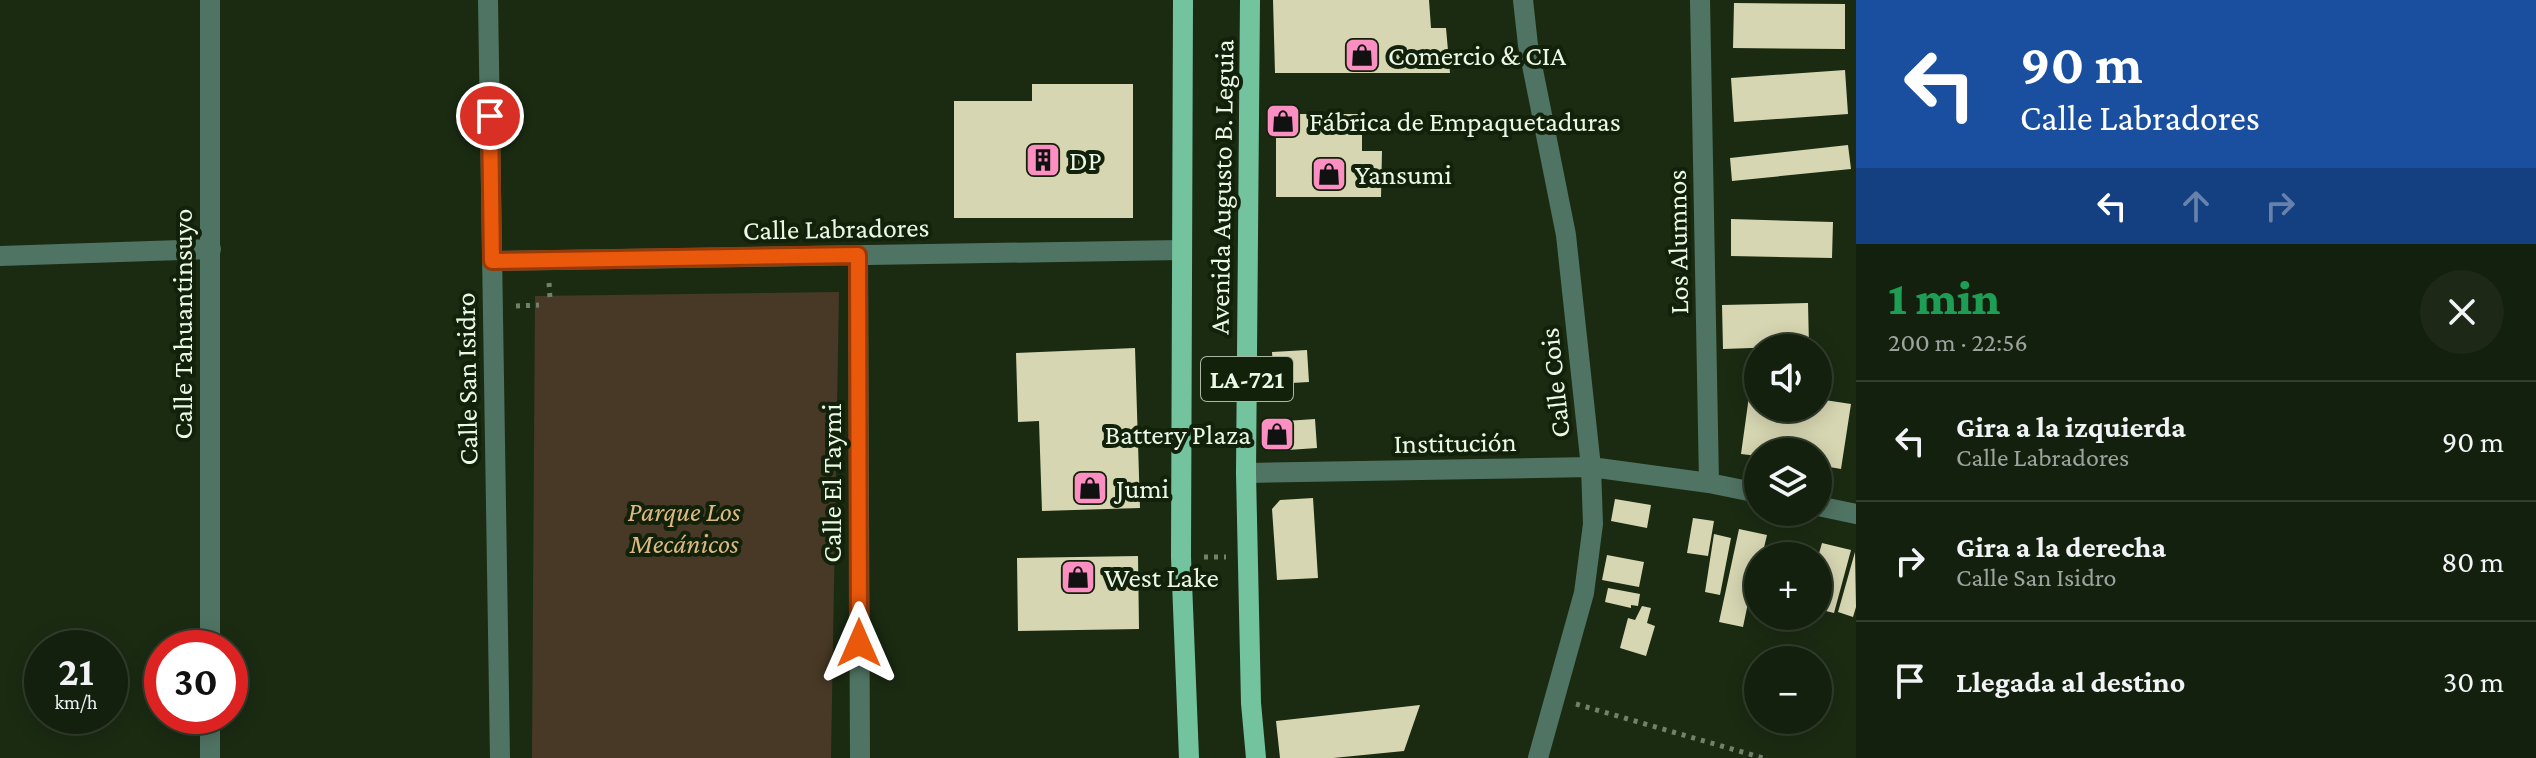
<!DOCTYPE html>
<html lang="es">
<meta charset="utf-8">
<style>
:root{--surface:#14200e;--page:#1d2817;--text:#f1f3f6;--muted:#9da39e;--line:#333e2e}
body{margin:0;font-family:"Crimson Pro",serif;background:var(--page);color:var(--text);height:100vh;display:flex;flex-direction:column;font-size:30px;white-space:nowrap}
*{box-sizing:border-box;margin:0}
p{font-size:26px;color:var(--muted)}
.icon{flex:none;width:44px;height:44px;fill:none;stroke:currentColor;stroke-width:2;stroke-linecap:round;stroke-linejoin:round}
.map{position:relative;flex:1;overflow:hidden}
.drawer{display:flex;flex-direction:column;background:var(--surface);width:680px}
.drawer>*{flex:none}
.hud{background:#1a4fa0;color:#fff;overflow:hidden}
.tools{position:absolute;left:1744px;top:334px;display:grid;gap:16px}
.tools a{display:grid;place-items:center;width:88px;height:88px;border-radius:50%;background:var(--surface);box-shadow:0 4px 20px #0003,0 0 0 2px var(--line);font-size:40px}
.speed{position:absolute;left:24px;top:630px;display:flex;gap:16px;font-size:40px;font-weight:700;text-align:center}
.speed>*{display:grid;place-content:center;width:104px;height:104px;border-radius:50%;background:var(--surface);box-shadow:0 4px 20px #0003,0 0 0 2px var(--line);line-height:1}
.speed small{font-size:20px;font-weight:400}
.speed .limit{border:12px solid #d22;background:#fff;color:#111}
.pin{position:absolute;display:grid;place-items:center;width:68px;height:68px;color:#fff;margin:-34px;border:4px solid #fff;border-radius:50%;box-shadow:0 2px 8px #0007}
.me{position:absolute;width:88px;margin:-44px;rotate:0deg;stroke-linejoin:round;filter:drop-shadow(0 0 6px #0008)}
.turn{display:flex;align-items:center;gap:28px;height:168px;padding:0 32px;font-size:36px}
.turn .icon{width:104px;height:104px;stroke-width:2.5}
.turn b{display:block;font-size:56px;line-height:68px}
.lanes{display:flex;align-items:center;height:76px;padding:0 32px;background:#0003;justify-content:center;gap:40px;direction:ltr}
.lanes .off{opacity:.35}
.round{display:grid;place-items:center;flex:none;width:84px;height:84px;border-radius:42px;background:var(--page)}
.headline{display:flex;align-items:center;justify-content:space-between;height:136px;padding:0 32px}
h1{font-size:48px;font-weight:800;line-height:60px;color:#1e9e55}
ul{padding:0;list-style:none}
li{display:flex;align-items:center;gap:24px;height:120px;padding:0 32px;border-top:2px solid var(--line)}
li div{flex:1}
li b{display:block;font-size:30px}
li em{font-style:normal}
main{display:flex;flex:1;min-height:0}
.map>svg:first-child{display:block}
</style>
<main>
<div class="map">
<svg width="1856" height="758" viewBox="0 0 1856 758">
<rect width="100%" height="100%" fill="#1b2b12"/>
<!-- green -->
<path fill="#473925" d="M839 292 831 758H532L535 296Z"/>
<!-- building -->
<path fill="#d7d6b2" d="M1273 0H1429L1431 28H1446L1450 73H1275Z
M1734 3 1845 4V49L1733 48Z
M1845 70 1848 114 1734 122 1731 78Z
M1032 84H1133V218H954V101H1032Z
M1276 114H1362V151H1382L1381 197H1276Z
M1848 145 1851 169 1732 181 1730 158Z
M1731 219 1833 222 1832 258 1731 256Z
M1808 303 1809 346 1723 349 1722 305Z
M1135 348 1140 508 1042 511 1039 421 1018 422 1016 353Z
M1307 350 1309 382 1274 384 1272 352Z
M1750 389 1758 390V408H1818V399L1851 404 1841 469 1818 465V452H1758V456L1741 454Z
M1315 419 1317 448 1273 451 1271 422Z
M1313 498 1318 578 1277 580 1272 509 1280 500Z
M1615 499 1651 505 1647 528 1611 521Z
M1693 518 1714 521 1708 556 1687 553Z
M1739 529 1767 535 1762 556H1758V578L1753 604 1748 603 1743 627 1719 622Z
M1714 534 1731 538 1720 595 1705 592Z
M1822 543 1851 550 1834 613 1818 609V557Z
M1855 552 1856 607 1853 617 1838 612Z
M1607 555 1644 562 1639 587 1602 580Z
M1138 556 1139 629 1018 631 1017 558Z
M1608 588 1640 594 1638 606 1631 605V608L1605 602Z
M1642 606 1651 608 1647 623 1655 626 1646 656 1620 648 1628 618 1635 620Z
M1420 705 1404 751 1333 758H1280L1276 721Z"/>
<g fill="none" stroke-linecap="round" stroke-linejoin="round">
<!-- path -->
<path stroke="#73816c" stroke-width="5" stroke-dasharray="4 6" stroke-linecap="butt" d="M549 283 550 298
M516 306 539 305
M1204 557H1226
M1576 704 1763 758"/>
<!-- minor -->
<path stroke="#507463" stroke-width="20" d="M210 0V648
M488 0 500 758
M1523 0 1528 45 1566 235 1591 467 1593 524 1584 593 1538 758
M1700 0 1709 483
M858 255 860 758
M0 256 211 249
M492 261 1181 250
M1246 473 1591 467 1709 483 1758 493
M1818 506 1856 514
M210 758V716"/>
<!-- major -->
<path stroke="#74c39f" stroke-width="20" d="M1183 0 1181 557 1189 758
M1250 0 1246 473 1251 703 1256 758"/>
</g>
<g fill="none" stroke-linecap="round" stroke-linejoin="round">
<!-- route casing -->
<g stroke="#983908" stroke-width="20">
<path id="route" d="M490 116 492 261 858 255 859 643"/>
</g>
<!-- route -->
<use href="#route" stroke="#ea580c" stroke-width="14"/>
</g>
<!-- icons -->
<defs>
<g id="shop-square" transform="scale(1.8)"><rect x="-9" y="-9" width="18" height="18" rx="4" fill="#fc8fc1" stroke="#122109"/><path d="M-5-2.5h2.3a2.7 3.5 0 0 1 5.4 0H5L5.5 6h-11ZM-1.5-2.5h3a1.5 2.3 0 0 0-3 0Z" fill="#111"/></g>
<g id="building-square" transform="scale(1.8)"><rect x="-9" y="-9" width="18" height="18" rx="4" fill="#fc8fc1" stroke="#122109"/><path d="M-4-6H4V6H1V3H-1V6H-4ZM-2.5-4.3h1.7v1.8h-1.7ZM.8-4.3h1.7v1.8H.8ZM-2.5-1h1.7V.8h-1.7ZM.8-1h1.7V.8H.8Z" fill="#111"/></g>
</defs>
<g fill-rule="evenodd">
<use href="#shop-square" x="1362" y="55"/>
<use href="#shop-square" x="1283" y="121"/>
<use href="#building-square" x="1043" y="160"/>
<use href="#shop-square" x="1329" y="174"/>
<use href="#shop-square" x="1277" y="434"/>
<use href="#shop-square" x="1090" y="488"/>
<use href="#shop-square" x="1078" y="577"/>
</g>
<g text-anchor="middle" stroke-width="8" stroke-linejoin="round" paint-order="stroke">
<!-- shield labels -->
<rect fill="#122109" stroke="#abb7a4" stroke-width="2" x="1201" y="357" width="92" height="44" rx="6"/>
<g font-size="26" font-weight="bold" fill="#ecf7e7">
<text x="1247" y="388">LA-721</text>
</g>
<!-- poi labels -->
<g font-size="28" fill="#ecf7e7" stroke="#122109" text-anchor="start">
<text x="1388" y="65">Comercio &amp; CIA</text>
<text x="1309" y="131">Fábrica de Empaquetaduras</text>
<text x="1069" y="170">DP</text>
<text x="1355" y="184">Yansumi</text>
<text x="1251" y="444" text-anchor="end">Battery Plaza</text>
<text x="1116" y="498">Jumi</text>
<text x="1104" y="587">West Lake</text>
</g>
<!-- street labels -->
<g font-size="28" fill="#ecf7e7" stroke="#122109">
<text transform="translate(1221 187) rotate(-89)" y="10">Avenida Augusto B. Leguia</text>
<text transform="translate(836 228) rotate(-1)" y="10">Calle Labradores</text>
<text transform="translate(1677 242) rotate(-91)" y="10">Los Alumnos</text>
<text transform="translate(182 324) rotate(-90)" y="10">Calle Tahuantinsuyo</text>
<text transform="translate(466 379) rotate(-91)" y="10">Calle San Isidro</text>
<text transform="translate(1554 383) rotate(-96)" y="10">Calle Cois</text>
<text transform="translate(1455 442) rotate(-1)" y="10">Institución</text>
<text transform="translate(831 483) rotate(-90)" y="10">Calle El Taymi</text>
</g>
<!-- park labels -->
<g font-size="28" font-style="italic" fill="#dcb983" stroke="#122109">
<text x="684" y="521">Parque Los<tspan x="684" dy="32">Mecánicos</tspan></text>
</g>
</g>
</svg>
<div class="tools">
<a><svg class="icon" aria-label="sound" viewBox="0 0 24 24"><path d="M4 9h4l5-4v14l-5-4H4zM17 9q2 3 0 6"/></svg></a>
<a><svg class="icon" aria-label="layers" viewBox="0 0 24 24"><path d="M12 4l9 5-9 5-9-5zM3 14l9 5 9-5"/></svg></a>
<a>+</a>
<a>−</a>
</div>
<div class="speed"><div>21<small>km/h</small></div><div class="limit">30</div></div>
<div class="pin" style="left:490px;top:116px;background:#d93025"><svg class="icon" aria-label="arrive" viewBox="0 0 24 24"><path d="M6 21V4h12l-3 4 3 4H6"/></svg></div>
<svg class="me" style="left:859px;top:643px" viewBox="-20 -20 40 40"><path d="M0-17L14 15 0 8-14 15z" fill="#ea580c" stroke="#fff" stroke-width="4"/></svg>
</div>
<section class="drawer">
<div class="hud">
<div class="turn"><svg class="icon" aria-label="left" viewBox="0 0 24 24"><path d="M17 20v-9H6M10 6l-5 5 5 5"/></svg><div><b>90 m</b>Calle Labradores</div></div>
<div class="lanes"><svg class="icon" aria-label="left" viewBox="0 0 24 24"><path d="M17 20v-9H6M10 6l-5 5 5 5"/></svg><svg class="icon off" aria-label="ahead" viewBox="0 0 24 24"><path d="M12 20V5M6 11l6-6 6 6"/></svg><svg class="icon off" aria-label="right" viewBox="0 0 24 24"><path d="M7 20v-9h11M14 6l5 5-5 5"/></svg></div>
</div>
<div class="headline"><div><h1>1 min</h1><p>200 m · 22:56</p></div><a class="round"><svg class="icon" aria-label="close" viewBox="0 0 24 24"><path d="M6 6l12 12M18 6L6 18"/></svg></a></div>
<ul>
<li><svg class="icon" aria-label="left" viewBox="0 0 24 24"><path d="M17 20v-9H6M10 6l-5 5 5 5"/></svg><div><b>Gira a la izquierda</b><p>Calle Labradores</p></div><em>90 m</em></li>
<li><svg class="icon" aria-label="right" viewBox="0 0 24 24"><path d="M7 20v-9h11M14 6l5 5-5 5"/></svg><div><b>Gira a la derecha</b><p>Calle San Isidro</p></div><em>80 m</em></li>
<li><svg class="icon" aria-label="arrive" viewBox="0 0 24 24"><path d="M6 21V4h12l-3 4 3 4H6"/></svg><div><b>Llegada al destino</b></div><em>30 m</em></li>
</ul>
</section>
</main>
